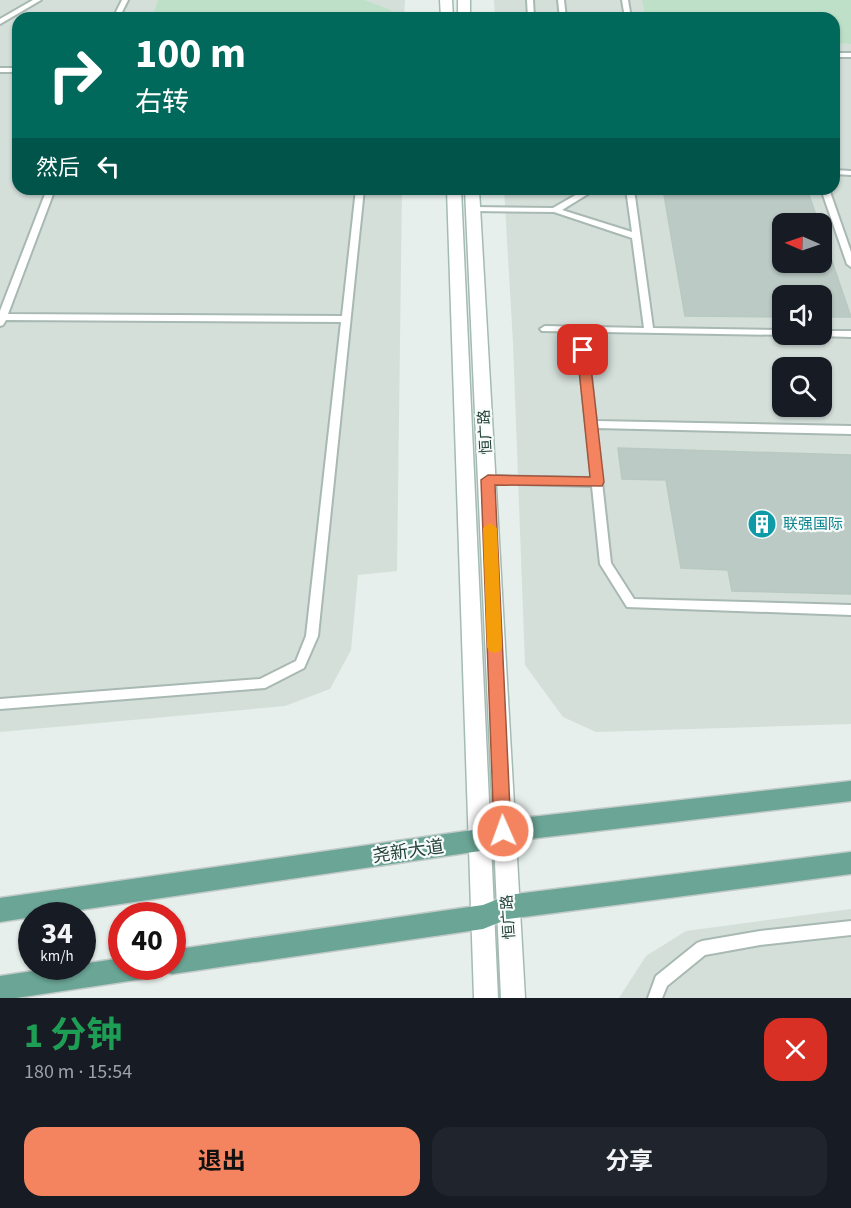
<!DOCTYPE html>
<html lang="zh">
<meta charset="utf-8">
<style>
:root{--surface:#171b24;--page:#20242c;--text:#f1f3f6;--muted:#9ea1a6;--accent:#f4845f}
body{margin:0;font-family:"Source Sans 3","Noto Sans SC",sans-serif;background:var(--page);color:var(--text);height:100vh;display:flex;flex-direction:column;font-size:22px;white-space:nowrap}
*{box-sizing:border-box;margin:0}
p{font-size:20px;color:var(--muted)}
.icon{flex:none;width:33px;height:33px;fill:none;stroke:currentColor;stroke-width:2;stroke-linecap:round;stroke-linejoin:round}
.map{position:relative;height:998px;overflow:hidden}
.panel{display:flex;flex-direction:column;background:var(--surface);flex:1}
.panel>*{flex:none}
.hud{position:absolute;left:12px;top:12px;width:828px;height:183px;border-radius:18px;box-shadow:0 2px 4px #0004;background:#00695c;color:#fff;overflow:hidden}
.needle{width:39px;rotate:272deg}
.controls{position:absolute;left:772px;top:213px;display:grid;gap:12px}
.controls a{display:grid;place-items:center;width:60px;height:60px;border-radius:12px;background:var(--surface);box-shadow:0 2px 4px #0004;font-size:30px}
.speed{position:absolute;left:18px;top:902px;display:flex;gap:12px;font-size:30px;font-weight:700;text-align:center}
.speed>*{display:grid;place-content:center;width:78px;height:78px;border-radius:50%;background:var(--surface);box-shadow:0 2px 4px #0004;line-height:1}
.speed small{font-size:15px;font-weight:400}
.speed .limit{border:9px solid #d22;background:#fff;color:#111}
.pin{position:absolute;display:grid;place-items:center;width:51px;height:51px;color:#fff;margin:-26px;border-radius:12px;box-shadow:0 3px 9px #0006}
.me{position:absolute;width:66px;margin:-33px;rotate:358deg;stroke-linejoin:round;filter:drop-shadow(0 0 4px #0008)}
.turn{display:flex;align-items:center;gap:21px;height:126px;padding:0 24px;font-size:27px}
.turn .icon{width:78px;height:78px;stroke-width:2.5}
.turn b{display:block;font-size:42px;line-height:51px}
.then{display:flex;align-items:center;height:57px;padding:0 24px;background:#0003;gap:12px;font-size:22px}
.round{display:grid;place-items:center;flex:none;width:63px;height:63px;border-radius:18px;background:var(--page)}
.overview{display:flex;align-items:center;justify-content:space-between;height:102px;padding:0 24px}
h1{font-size:36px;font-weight:700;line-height:45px;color:#1e9e55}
.button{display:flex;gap:12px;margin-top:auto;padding:12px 24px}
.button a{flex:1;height:69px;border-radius:18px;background:var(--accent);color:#111;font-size:24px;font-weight:700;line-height:69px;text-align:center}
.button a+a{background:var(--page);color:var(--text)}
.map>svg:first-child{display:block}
</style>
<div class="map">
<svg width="851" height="998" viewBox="0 0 851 998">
<rect width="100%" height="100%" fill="#e6efeb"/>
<!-- built -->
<path fill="#d4dfda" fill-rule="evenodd" d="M0 0H405L404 18H18V189H402L397 571 358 575 351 650 330 689 285 706 0 732Z
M494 0H851V724L596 732 563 717 525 665 513 343 504 189H834V18H495ZM783 224H822V262H783ZM783 296H822V334H783ZM783 368H822V406H783Z
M851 909V998H619L646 956 686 931Z"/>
<!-- green -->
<path fill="#bfe0c8" d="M158 0H364L388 9 401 18H152Z
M642 0H851V44L834 43V18H646Z"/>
<!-- building -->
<path fill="#bbcac4" stroke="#b8c9c2" stroke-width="1.5" d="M663 189H807L819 224H783V262H822V232L851 317H822V296H783V317L685 316Z
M618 448 851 455V594L732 591 728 570 681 568 666 480 622 479Z"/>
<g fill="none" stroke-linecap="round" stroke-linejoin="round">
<!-- lane casing -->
<g stroke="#a8b8b2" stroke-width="4">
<path id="lane" d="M33 0H41L0 24V19Z
M122 0H128L119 18H113Z
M527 0H533L534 18H528Z
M558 0H564L566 18H560Z
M622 0H628L631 18H625Z
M834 53H851V57H834Z
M0 68H18V72H0Z
M834 170 851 171V175L834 174Z
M47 189H55L8 314 342 316 356 189H364L318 636 304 668 265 688 0 709V699L260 679 296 661 306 636 341 322 6 320 3 325 0 326V311Z
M586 189H596L562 210 632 232 626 189H634L653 328 783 330V334L786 335 542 331 540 329 545 326 644 328 632 238 554 212 473 211 469 209 473 207 553 208Z
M821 189H829L851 252V267L847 264Z
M822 331H851V337L819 336 818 334H822Z
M583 347 588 350 596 421 851 426V434L596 428 611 563 634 599 851 605V615L627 607 600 564 592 486 484 483 483 480 488 476 592 478 578 350Z
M851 921V935L760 945 705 955 667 986 662 998H648L656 976 697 943 702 941 760 931Z"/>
</g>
<!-- secondary casing -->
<g stroke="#a4bbb3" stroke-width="3">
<path id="secondary" d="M440 0H452L453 18H441Z
M458 0H470V18H458Z
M447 189H461L498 998H474Z
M465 189H479L525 998H501Z"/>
</g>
<!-- primary casing -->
<g stroke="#c2cac8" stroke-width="3">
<path id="primary" d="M851 781V801L503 842 480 851 46 915H32V917L0 922V898L480 829 503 820Z
M851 852V874L508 919 483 929 172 974 163 971 161 966H172V950L483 905 508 895Z
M122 958V966H161L158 975 149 978 16 998H0V976L66 966H82V964Z"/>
</g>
<!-- lane -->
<use href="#lane" fill="#fff" fill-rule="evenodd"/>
<!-- secondary -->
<use href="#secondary" fill="#fff" fill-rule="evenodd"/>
<!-- primary -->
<use href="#primary" fill="#6aa596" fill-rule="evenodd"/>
</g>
<!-- route -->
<path fill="#f4845f" stroke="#9f563e" stroke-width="1.5" d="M583 345 589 350 604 482 602 486 495 485 511 831 509 836 503 839 497 836 494 831 481 480 488 475 590 477 577 350Z"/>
<!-- slow -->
<path fill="#f59e0b" d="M490 523 497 528 502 647 500 651 495 653 489 651 487 647 483 528Z"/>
<!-- icons -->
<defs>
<g id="building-disc" transform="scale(1.5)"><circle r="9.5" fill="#0f9aa8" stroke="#f7fbf9"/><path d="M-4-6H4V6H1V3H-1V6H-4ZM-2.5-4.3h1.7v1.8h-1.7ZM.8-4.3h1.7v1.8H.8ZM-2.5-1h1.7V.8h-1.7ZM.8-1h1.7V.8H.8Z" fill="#fff"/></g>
</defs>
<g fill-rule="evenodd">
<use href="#building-disc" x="762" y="524"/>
</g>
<g text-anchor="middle" stroke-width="4.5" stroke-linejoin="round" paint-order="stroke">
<!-- street labels -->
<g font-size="15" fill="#24423a" stroke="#f7fbf9">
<text transform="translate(485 432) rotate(-93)" y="5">恒广路</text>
<text transform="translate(508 917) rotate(-94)" y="5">恒广路</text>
</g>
<!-- culture labels -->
<g font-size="15" fill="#0d838f" stroke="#f7fbf9" text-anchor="start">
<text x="783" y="529">联强国际</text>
</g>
<!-- near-street labels -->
<g font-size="18" fill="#24423a" stroke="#f7fbf9">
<text transform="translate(408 851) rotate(-8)" y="6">尧新大道</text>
</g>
</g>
</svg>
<div class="controls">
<a><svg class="needle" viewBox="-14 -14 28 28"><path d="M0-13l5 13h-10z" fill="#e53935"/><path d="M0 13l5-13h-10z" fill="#9ea1a6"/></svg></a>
<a><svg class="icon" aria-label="sound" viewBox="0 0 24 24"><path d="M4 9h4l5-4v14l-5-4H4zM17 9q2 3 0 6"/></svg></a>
<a><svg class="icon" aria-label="search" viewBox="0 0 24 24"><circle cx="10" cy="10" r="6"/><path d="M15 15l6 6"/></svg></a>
</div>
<div class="speed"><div>34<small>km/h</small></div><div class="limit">40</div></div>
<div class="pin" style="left:583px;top:350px;background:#d93025"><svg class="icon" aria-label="arrive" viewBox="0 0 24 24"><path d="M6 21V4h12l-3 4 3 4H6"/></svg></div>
<svg class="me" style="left:503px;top:831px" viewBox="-20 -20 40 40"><circle r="17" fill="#f4845f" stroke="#fff" stroke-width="3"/><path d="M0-11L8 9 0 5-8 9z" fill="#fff"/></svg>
<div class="hud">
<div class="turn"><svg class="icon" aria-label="right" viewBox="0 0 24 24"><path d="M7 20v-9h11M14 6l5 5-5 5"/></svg><div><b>100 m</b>右转</div></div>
<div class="then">然后<svg class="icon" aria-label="left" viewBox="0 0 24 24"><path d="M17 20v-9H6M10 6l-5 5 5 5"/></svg></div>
</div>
</div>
<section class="panel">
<div class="overview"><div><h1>1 分钟</h1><p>180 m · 15:54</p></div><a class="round" style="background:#d93025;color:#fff"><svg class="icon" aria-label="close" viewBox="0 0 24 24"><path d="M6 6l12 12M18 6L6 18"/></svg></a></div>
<div class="button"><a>退出</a><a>分享</a></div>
</section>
